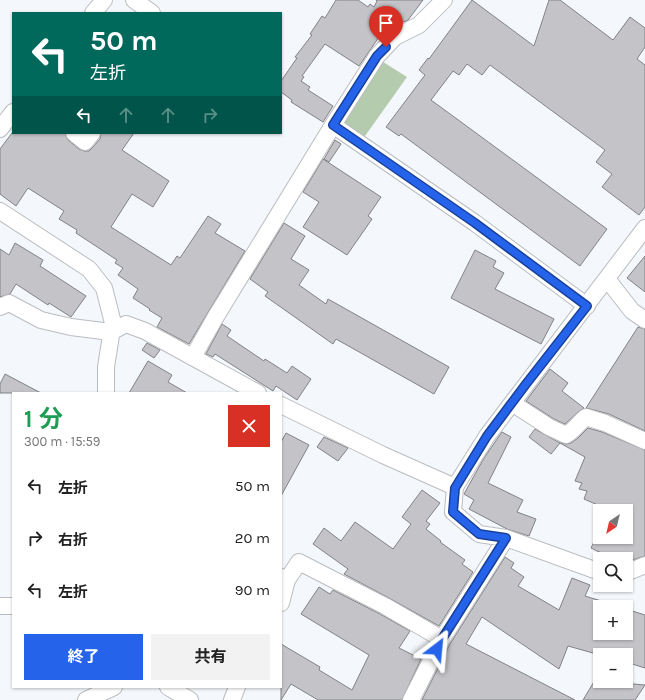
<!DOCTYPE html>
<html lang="ja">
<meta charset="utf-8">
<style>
:root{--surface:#fff;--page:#f2f2f2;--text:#222;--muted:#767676;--accent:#2563eb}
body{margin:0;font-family:Karla,"Noto Sans JP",sans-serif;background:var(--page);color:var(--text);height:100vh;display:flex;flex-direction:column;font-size:15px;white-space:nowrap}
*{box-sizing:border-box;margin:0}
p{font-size:13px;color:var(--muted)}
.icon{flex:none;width:22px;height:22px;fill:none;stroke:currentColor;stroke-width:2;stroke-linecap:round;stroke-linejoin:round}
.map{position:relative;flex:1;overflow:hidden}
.details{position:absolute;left:12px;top:392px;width:270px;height:296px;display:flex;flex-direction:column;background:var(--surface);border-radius:0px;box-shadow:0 1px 3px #0004}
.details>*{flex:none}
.top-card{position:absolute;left:12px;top:12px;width:270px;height:122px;border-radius:0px;box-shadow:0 1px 3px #0004;background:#00695c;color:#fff;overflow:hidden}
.needle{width:26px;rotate:215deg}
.tools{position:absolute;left:593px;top:504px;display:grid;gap:8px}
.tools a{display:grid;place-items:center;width:40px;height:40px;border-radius:0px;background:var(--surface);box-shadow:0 1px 3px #0004;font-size:20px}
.pin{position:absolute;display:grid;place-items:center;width:34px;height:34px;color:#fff;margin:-41px -17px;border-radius:50% 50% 50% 0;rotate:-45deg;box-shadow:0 0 4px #0007}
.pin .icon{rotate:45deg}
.me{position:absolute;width:44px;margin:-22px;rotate:29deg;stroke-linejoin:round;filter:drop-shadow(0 0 3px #0008)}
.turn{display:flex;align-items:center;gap:14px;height:84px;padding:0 12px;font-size:18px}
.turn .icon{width:52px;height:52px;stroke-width:2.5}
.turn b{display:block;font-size:28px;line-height:34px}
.lanes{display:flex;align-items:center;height:38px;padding:0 12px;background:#0003;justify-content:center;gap:20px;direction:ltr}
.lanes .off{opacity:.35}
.round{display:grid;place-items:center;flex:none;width:42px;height:42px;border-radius:0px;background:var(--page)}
.headline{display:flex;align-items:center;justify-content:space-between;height:68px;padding:0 12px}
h1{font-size:24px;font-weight:700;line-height:30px;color:#1e9e55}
.primary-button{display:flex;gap:8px;margin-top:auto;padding:8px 12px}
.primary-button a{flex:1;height:46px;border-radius:0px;background:var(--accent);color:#fff;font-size:16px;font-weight:700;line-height:46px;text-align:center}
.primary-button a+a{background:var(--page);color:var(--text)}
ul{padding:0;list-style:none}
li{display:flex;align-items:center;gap:12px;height:52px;padding:0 12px}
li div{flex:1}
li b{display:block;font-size:15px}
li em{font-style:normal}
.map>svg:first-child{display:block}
</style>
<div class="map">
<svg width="645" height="700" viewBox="0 0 645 700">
<rect width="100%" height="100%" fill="#f4f7fb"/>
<!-- park -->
<path fill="#b5cbad" d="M380 60 407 77 360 143 333 125Z"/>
<!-- building -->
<path fill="#c4c4c8" stroke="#818285" d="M336 0H358L368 7 370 4 374 7 377 1 376 0H423L408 20 404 22 397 16 386 32 381 38 379 37 359 66 325 44 302 76 304 77 301 81 310 87 308 90 333 106 323 122 291 102 292 100 281 92V81L297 58 295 57 312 35 310 34 322 16 325 18Z
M472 0 534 46 549 0H560L613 40 630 17 645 28V47L637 59 645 65V207L639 215 602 187 612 174 596 162 605 150 490 65 482 75 467 64 459 75 453 71 431 100 607 229 580 266 401 134 399 136 386 127 425 75 419 70 428 58 429 59Z
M12 133H65L68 140 79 149 84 151H89L92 148 100 139 101 133H134L122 150 169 181 153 207 132 194 111 227 171 265 177 256 180 258 208 216 221 224 215 233 245 251 189 344 157 327 162 318 149 310 150 309 133 298 138 289 118 275 123 268 115 263 117 260 76 233 77 230 59 219 64 211 28 188 16 206 0 194V149Z
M335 140 341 144 329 162 324 159Z
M323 159 381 197 368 216 372 219 347 255 303 227 319 202 303 192Z
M284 223 305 236 291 259 309 270 299 285 326 304 328 299 449 367 434 394 336 339 333 344 265 296 268 292 250 279Z
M15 243 43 260 40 266 86 296 71 317 49 303 48 305 16 284 10 294 0 297V249L9 255Z
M475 250 496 261 493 267 504 273 495 289 554 319 541 344 451 298Z
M645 256V292L627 278Z
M222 324 231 330 227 336 264 361 265 359 287 373 292 366 311 379 297 400 276 386 273 391 215 354 213 357 206 354Z
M638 327 645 329V431L609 414 586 408Z
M147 343 160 350 154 358 142 350Z
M148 361 172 375 168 382 187 393H129Z
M550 369 568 383 562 391 584 408 578 412 565 424 554 419 526 401Z
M5 374 41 393H0V384Z
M588 428 602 432 645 450V556L629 561 626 559H614L591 548 600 529V537H626V511H609V510L584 499 587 491 579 489 582 483 575 481 585 457 560 443 566 444 571 443 578 438Z
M535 429 560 443 551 454 529 437Z
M502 432 511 437 488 483 523 500 517 512 536 519 529 536 507 529 469 509 474 500 464 494 484 458Z
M286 433 309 445 281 496V442Z
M324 437 348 448 338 461 317 447Z
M422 490 440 503 426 521 430 524 426 529 441 541 440 542 465 560 462 564 473 572 439 626 389 598 344 574 348 569 313 544 324 528 341 541 355 522 393 549 411 524 402 517Z
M505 557 514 563 511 568 524 577 518 586 559 610 572 578 590 585 585 596 621 607H600V633H626V609L645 615V668L626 662V655H600L568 646 559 669 482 617 466 644 575 700H422L450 644Z
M319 587 330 594 333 590 380 614 410 631 399 648 421 659 402 700H318L291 684 281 700V644L320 667 319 670 352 690 369 655 301 614Z
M595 680 600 681 645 685 635 700H583Z"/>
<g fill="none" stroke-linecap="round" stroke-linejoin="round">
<!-- minor casing -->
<g stroke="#babdc0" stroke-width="18">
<path id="minor" d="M134 0 152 13
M93 13 104 0
M333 125 475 223 587 306
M0 129 13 112
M74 133 85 142 92 133
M0 211 89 269 104 288 113 323 106 367V393
M607 279 632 311 645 320
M0 307 9 303 41 320 71 327 111 332 126 324 145 331 258 393
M193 357 215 318 333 125 377 56 395 37 419 25 444 0
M512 403 549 427 566 435C574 431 579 422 586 417L605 423 645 441
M281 405 383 455 455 487
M600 572 506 538 479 534 453 512 455 487 487 436 645 228
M626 573 645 565
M281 577 287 580 299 562 385 606 442 639 506 538
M281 603 287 580
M0 606H13
M168 687 190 700
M86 700 114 687
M232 700 237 687
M411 700 442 639"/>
</g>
<!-- minor -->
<use href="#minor" stroke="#fff" stroke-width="16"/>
</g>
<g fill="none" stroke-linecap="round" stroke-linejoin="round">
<!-- route casing -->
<g stroke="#184099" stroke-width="10">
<path id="route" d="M386 47 377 56 333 125 475 223 587 306 526 384 487 436 455 488 453 512 479 534 506 538 442 639 437 649"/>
</g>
<!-- route -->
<use href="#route" stroke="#2563eb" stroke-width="7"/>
</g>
</svg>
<div class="tools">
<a><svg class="needle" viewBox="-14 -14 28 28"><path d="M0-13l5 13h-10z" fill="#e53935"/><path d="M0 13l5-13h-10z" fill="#767676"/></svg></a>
<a><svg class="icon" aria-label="search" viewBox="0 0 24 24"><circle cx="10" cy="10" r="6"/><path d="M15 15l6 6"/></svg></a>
<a>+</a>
<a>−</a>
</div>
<div class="pin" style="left:386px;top:47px;background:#d93025"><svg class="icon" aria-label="arrive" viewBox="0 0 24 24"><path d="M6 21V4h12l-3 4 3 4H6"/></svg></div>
<svg class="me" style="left:437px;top:649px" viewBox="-20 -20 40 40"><path d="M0-17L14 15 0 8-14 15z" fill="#2563eb" stroke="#fff" stroke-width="4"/></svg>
<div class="top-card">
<div class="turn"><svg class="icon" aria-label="left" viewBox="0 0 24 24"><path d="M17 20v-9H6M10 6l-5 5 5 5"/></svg><div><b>50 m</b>左折</div></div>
<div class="lanes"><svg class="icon" aria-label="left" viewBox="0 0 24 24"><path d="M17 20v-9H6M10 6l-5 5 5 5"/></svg><svg class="icon off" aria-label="ahead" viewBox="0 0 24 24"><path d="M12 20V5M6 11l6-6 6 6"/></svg><svg class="icon off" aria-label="ahead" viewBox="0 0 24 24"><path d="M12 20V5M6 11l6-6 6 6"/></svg><svg class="icon off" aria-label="right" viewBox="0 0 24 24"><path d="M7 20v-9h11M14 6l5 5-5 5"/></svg></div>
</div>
<section class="details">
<div class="headline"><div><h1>1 分</h1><p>300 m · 15:59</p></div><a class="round" style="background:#d93025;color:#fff"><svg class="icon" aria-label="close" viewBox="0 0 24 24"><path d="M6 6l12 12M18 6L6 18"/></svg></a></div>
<ul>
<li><svg class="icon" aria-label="left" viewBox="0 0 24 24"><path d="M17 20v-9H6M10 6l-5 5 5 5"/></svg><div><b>左折</b></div><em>50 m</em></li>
<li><svg class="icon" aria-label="right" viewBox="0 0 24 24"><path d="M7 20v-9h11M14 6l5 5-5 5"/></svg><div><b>右折</b></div><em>20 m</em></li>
<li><svg class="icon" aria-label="left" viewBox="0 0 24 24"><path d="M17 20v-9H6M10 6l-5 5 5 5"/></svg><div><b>左折</b></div><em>90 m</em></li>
</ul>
<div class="primary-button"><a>終了</a><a>共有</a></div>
</section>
</div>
